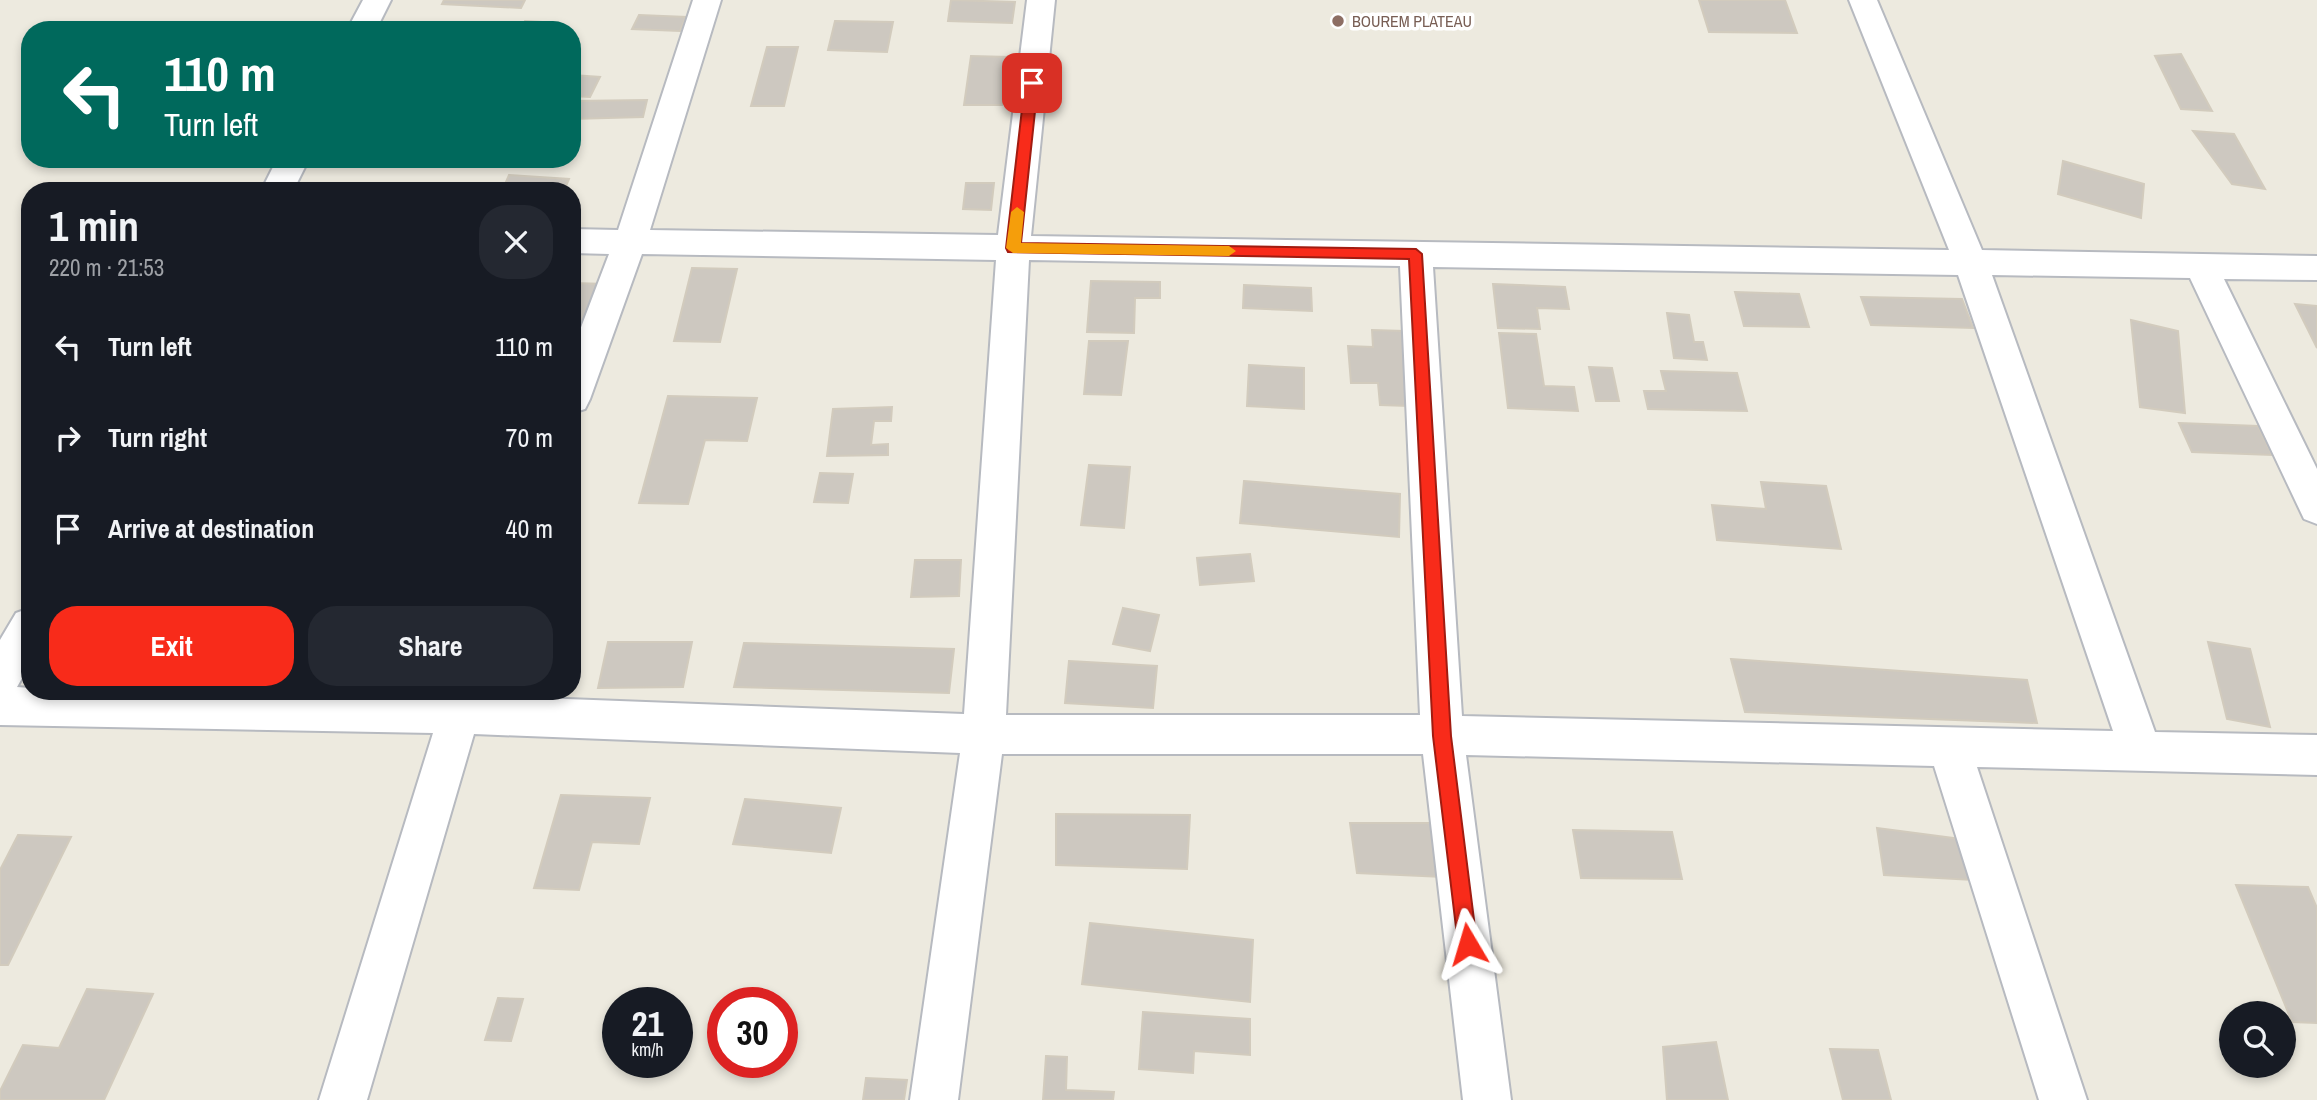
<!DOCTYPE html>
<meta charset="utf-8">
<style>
:root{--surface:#171b24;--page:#242831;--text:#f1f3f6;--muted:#9ea1a6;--accent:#f82b1a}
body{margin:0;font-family:"Archivo Narrow",sans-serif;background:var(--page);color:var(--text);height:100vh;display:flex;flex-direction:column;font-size:26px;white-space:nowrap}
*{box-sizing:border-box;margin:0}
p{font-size:23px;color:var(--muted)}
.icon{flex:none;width:38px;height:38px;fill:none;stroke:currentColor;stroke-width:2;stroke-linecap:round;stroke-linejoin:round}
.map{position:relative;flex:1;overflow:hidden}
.sheet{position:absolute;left:21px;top:182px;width:560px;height:518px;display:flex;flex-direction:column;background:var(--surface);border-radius:28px;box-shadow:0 4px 10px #0003}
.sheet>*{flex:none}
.top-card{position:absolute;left:21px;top:21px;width:560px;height:147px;border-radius:28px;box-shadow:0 4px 10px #0003;background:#00695c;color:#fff;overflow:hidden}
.tools{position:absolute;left:2219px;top:1001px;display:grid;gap:14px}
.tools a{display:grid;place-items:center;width:77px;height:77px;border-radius:50%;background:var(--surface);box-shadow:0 4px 10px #0003;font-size:35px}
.speed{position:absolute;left:602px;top:987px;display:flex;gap:14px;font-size:35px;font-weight:700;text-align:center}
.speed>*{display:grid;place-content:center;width:91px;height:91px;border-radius:50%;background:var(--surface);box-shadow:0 4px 10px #0003;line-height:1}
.speed small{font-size:18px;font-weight:400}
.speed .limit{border:10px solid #d22;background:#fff;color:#111}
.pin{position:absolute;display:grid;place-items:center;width:60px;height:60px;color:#fff;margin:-30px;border-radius:14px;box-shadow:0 4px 10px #0006}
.me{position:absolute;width:77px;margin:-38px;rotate:353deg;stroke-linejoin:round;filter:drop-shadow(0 0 5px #0008)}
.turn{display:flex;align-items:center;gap:24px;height:147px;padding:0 28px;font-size:32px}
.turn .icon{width:91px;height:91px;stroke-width:2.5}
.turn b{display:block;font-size:49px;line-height:60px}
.round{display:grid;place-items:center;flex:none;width:74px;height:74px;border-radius:28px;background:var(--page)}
.summary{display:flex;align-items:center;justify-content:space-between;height:119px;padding:0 28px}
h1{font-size:42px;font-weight:700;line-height:52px}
.action{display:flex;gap:14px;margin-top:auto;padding:14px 28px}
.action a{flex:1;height:80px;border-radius:28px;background:var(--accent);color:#fff;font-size:28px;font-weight:700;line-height:80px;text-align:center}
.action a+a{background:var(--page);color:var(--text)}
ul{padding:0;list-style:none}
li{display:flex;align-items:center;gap:21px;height:91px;padding:0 28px}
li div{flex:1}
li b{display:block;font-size:26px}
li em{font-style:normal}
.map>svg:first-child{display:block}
</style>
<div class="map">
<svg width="2317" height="1100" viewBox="0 0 2317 1100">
<rect width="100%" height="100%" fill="#edeadf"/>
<!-- building -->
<path fill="#cdc8c0" stroke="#d2cbbd" stroke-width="2" d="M444 0H525L521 8 442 4Z
M951 0 1015 2 1012 23 948 21Z
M1699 0H1785L1797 33 1709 32Z
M639 15 686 17 680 31 632 29Z
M525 21 559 23 556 30H521Z
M835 21 893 22 887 52 828 50Z
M767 47H798L784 106H751Z
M2181 54 2212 111 2181 109 2155 56Z
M971 56 1009 57 1002 105H964Z
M572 75 600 77 590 97 572 96Z
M647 100 643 117 572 119V101Z
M2193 131 2234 134 2265 189 2232 184Z
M2063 161 2144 184 2141 218 2058 194Z
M509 175 569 179 564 191H502Z
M966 183H994L991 210 963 209Z
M692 268 737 269 720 342 674 341Z
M1091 281 1160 282V298H1135L1134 333 1087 332Z
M572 283 607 284 572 385Z
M1493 284 1565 287 1569 309 1537 308 1540 329 1498 328Z
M1244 285 1311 288 1312 311 1243 308Z
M1735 292 1799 294 1809 327 1744 326Z
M1861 297 1962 299 1973 328 1871 325Z
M2295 304 2317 306V348Z
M1667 313 1689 315 1694 342H1703L1707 360 1674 358Z
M2131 320 2178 331 2185 413 2140 407Z
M1372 330 1404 331 1409 406 1380 405 1378 383H1351L1348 346 1373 347Z
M1499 333 1536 334 1544 386 1574 387 1578 411 1508 408Z
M1089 341H1128L1121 395 1084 394Z
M1249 365 1304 368V409L1247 406Z
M1589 367 1612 368 1619 401H1596Z
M1661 371 1737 373 1747 411 1648 409 1644 391H1666Z
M668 396 757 398 747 441 705 440 688 504 639 503Z
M892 407 891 421H874L871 445 888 444V455L827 456 833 409Z
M2179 423 2258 426 2272 455 2192 452Z
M1089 465 1130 467 1124 528 1081 525Z
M820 473 853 474 848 503 814 502Z
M1244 481 1400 494 1399 537 1240 523Z
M1761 482 1826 486 1841 549 1717 540 1712 505 1766 509Z
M1250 554 1254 581 1200 585 1197 558Z
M915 560H961L959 596 911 597Z
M1123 608 1159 615 1150 651 1113 644Z
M608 642H692L683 687 598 688Z
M2208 642 2250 649 2270 727 2227 719Z
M744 643 954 649 949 693 734 687Z
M1731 659 2027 680 2037 723 1745 712Z
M1069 661 1157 666 1153 708 1065 703Z
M561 795 650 798 639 844 592 842 579 890 534 888Z
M745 799 841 808 831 853 733 844Z
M1056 814 1190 815 1187 869 1056 865Z
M1350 823H1438L1443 877 1357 873Z
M1877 828 1968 840 1973 880 1884 875Z
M1573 830 1672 832 1682 879 1581 878Z
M18 835 71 837 8 965H0V870Z
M2236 885 2308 887 2317 908V1023L2292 1022Z
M1090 923 1253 940 1250 1002 1082 984Z
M87 989 153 994 104 1100H0V1091L23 1045 59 1048Z
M498 998 523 999 511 1041 485 1040Z
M1143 1012 1250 1019V1055L1194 1051 1193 1073 1139 1069Z
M1716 1042 1728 1100H1667L1663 1047Z
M1830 1049 1878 1050 1891 1100H1843Z
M1046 1056 1067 1057 1066 1090 1114 1092 1113 1100H1043Z
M866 1078 907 1080 904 1100H863Z"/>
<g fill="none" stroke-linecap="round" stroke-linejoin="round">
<!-- minor casing -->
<g stroke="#b7bac0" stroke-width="4">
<path id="minor" d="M363 0H391L376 30H347Z
M693 0H721L650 230 998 235 1027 0H1055L1031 236 1949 250 1849 0H1877L1982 250 2317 256V280L2224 279 2317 469V524L2304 519 2190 278 1992 275 2155 732 2317 735V775L1977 767 2087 1100H2039L1934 766 1466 755 1511 1100H1463L1423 754H1002L958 1100H910L960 753 474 734 367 1100H319L433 733 0 725V640L16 613 30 608V664L17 687 30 688V691L444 695 445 691H486L485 696 964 714 996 260 642 254 590 399 585 409 572 413V351L609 254 572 253V229L618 230ZM1029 260 1400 266 1420 715H1006ZM1433 267 1958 275 2113 731 1462 716Z
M277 159H309L293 191H261Z"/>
</g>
<!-- minor -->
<use href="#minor" fill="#fff" fill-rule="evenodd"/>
</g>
<!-- route -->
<path fill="#f82b1a" stroke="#a11c11" stroke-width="2" d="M1032 78 1038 83 1021 243 1416 249 1422 254 1451 736 1477 944 1475 950 1468 953 1461 950 1458 944 1433 736 1409 259 1008 252 1006 248 1025 83Z"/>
<!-- slow -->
<path fill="#f59e0b" d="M1017 207 1024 212 1021 243 1229 246 1236 251 1229 256 1013 253 1006 248 1011 212Z"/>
<!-- markers -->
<circle fill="#8d6e63" stroke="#fff" stroke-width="2.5" cx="1338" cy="21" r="7"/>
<g text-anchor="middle" stroke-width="7" stroke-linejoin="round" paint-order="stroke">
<!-- far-education labels -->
<g font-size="16" fill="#785e54" stroke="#fff" text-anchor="start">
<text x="1352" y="27">BOUREM PLATEAU</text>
</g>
</g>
</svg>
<div class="tools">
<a><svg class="icon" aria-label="search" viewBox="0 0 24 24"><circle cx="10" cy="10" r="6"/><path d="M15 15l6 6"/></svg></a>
</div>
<div class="speed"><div>21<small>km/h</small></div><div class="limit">30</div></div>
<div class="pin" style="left:1032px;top:83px;background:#d93025"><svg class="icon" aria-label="arrive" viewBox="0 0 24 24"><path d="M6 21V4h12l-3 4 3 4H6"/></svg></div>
<svg class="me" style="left:1468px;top:944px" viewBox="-20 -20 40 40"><path d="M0-17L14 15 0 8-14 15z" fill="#f82b1a" stroke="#fff" stroke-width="4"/></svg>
<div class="top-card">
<div class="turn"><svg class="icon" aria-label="left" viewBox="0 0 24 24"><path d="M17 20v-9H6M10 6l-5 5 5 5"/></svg><div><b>110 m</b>Turn left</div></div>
</div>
<section class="sheet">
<div class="summary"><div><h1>1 min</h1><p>220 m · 21:53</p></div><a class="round"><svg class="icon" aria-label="close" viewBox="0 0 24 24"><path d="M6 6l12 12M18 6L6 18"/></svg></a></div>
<ul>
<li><svg class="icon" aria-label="left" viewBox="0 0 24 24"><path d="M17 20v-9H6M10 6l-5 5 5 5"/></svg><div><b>Turn left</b></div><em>110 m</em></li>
<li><svg class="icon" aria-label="right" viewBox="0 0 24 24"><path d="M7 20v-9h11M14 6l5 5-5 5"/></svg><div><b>Turn right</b></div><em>70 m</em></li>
<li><svg class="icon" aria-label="arrive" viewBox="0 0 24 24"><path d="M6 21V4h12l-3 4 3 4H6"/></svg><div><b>Arrive at destination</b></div><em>40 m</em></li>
</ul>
<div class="action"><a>Exit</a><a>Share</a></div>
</section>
</div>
